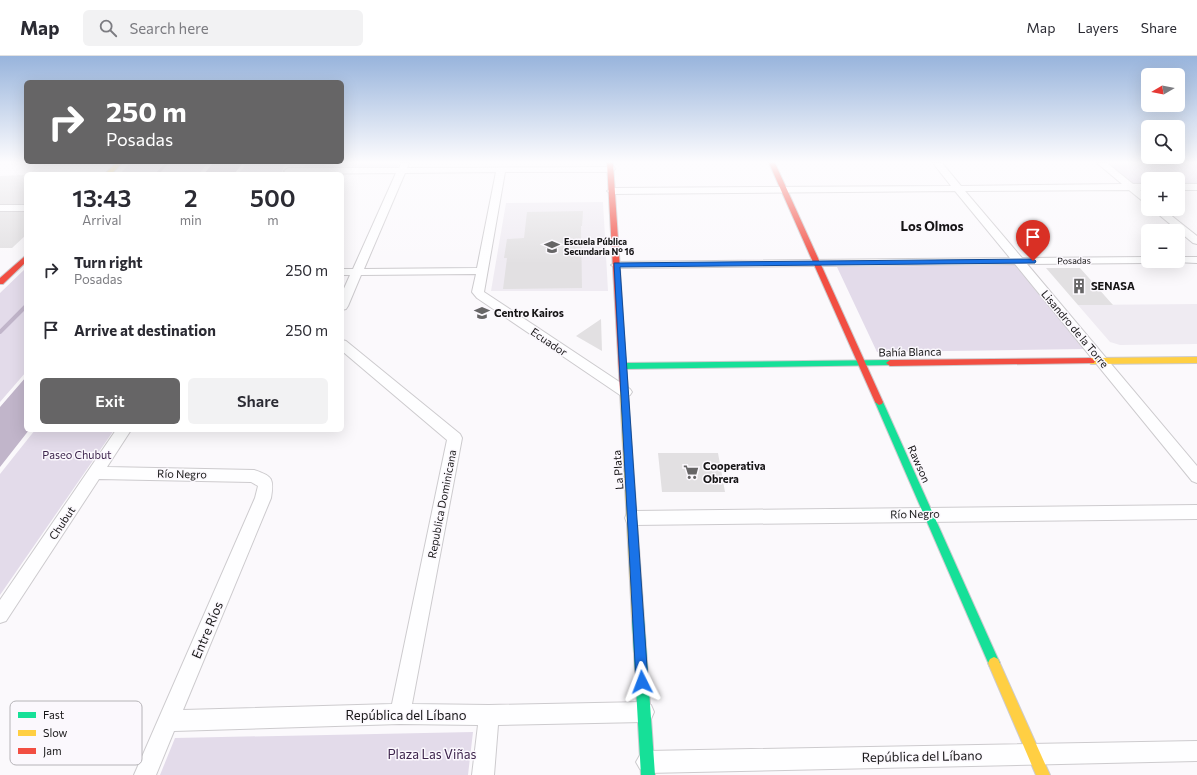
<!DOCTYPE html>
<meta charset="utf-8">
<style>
:root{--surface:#fff;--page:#f2f2f3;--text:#2b2b33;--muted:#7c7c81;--line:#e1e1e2;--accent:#666566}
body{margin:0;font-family:Commissioner,sans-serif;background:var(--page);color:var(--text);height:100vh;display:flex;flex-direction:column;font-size:15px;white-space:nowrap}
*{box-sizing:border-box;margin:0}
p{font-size:13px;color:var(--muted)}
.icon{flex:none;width:22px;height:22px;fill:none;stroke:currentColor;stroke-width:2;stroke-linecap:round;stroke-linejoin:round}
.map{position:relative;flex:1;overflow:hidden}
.side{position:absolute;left:24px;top:116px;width:320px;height:260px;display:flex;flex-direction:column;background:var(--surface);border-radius:6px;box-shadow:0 4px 16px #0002}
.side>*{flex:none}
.top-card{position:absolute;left:24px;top:24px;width:320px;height:84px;border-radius:6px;box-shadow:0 4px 16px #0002;background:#666566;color:#fff;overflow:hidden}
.needle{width:26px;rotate:260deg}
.buttons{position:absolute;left:1141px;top:12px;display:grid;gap:8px}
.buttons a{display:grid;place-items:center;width:44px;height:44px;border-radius:6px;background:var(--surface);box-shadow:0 4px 16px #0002;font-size:20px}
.pin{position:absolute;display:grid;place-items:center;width:34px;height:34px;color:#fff;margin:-41px -17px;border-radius:50% 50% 50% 0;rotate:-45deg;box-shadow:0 0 4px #0007}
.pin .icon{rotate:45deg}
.me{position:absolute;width:44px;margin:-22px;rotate:357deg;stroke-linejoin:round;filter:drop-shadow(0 0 3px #0008)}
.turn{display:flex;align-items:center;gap:14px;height:84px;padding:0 16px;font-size:18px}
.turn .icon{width:52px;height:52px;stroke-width:2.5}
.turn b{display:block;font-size:28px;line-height:34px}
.eta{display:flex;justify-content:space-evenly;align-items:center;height:68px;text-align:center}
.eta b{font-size:24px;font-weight:600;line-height:28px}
.action{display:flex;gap:8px;margin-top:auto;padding:8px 16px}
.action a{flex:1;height:46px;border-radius:6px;background:var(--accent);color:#fff;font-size:16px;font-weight:600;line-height:46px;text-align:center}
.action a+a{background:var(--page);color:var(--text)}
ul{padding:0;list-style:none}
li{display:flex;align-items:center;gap:12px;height:60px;padding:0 16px}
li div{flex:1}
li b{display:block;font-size:15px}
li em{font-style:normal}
header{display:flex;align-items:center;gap:24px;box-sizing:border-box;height:56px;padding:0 20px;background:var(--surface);border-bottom:1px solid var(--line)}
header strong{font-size:19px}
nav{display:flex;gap:22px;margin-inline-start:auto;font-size:14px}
.search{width:280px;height:36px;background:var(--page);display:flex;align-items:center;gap:10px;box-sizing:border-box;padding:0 14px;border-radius:6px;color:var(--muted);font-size:15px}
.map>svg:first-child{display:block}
</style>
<header>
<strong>Map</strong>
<div class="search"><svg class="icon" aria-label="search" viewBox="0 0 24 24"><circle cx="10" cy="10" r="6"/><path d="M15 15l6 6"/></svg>Search here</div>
<nav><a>Map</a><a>Layers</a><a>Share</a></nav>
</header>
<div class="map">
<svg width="1197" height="719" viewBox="0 0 1197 719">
<rect width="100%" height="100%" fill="#fbf9fc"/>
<!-- built -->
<path fill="#efebf2" d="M603 146 608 235H491L506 147Z
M1197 248V288L1120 289 1110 286 1078 249Z"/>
<!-- green -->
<path fill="#e3dbea" d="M130 107H208L199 118H120Z
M247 107H285L281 118H238Z
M305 107H399L397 112H304Z
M1106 107H1197V128H1178V123H1148V128H1132Z
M1015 209 1084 293 877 296 837 211Z
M26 212V316L0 346V237Z
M35 374H114L0 539V418Z
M473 676 468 719H160L175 682Z"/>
<!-- water -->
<path fill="#c1b5ca" d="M213 107H243L234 118H204Z
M26 321V374H29L0 411V351Z"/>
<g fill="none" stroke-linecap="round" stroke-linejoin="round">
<!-- stream-far1 -->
<path stroke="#c1b5ca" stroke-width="3" d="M157 118 167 107"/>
<!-- stream -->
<path stroke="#c1b5ca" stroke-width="4" d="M0 276 26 250"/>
</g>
<!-- building -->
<path fill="#e2e0e2" d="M26 119V148H0V120Z
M583 155 582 170H581L582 232 503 233 507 202H504L507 183 524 182 527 156Z
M0 156H26V179L12 192H0Z
M1046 212H1080L1113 249H1078Z
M601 263 602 295 576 280Z
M658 397H718L725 436H662Z"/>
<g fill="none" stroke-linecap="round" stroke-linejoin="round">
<!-- street casing -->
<g stroke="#cdcbce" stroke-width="2">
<path id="street" d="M401 107H409L407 112 614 111 615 113 611 116H505L484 236 630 333 632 336 630 339 625 341 620 339 477 242 472 236 476 218 361 219 348 250 346 253 342 254V237L350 219H342V213H353L396 117 288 118 284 115 288 112H399ZM496 116 477 212 364 213 405 117Z
M933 107H942L961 130 1122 128 1097 107H1107L1133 128H1148V134H1140L1148 140V148L1145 147 1129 134 965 135 1022 202 1148 201V205H1153L1148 207 1027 208 1197 410V427L1192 425 1015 208 616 212 611 209 616 206 1010 202 955 135 612 138 607 135 612 132 951 130Z
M1178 128H1197V134H1178Z
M0 149H26V155H0Z
M1152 153H1163L1197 180V188L1193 187Z
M1178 201H1197V207L1174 206 1173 205H1178Z
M342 284 346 285 460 378 462 382 412 648 489 649 644 646 651 649 654 656 651 663 644 666 498 669 494 719H472L478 669 400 668 174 675 156 719H134L255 442 258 430 251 426 99 423 6 565 0 567V544L116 374H131L107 411 254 414C273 420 274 423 271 442L183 654 392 648 447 384 342 295Z
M1197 449V463L633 469 627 467 625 462 627 457 633 455Z
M1197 685V705L647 717 640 713 636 706 640 699 647 695Z"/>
</g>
<!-- fast casing -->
<g stroke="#cdcbce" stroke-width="2">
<path id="fast" d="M890 304 894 307 893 309 623 313 619 310 623 307Z
M879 343 883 346 998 603 1000 607 998 611 994 613 990 611 875 346Z
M638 558 642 559 644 563 655 719H641L632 563 634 559Z"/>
</g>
<!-- slow casing -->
<g stroke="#cdcbce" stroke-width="2">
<path id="slow" d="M116 107H122L111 118H105Z
M1197 301V307L1091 308 1087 305 1091 302Z
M624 332 628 335 644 563 642 567 638 568 634 567 632 563 620 335Z
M994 601 998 603 1050 719H1036L988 607 990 603Z"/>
</g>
<!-- jam casing -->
<g stroke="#cdcbce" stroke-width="2">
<path id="jam" d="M607 107H613L628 335 624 338 620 335Z
M769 107H775L883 346 882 348 879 349 875 346Z
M26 200V206L3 228H0V222L24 201Z
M1091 302 1095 305 1094 307 890 310 886 307 890 304Z"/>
</g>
<!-- street -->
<use href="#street" fill="#fefeff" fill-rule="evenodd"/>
<!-- fast -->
<use href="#fast" fill="#16e098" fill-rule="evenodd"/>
<!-- slow -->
<use href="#slow" fill="#ffcf43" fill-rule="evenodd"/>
<!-- jam -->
<use href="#jam" fill="#f24e42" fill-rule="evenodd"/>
</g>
<!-- sky -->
<linearGradient id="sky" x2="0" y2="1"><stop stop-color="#98b4dc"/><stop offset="0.51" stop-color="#fdfcfe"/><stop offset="1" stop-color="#fdfcfe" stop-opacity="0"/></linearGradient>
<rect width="1197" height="208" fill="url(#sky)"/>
<!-- route -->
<path fill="#1a73e8" stroke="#114b97" d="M1033 203 1036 205 1035 207 620 211 648 626 646 630 642 632 638 630 636 626 614 207Z"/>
<!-- icons -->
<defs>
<g id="school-bare" transform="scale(1.2)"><path d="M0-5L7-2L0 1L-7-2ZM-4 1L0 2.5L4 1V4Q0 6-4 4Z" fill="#666566" stroke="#fbf8fd" stroke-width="2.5" paint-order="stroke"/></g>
<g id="building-bare" transform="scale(1.2)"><path d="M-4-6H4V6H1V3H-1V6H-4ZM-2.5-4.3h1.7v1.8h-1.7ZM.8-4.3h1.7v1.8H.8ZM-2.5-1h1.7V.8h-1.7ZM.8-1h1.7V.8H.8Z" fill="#666566" stroke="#fbf8fd" stroke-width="2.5" paint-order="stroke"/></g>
<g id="university-bare" transform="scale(1.2)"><path d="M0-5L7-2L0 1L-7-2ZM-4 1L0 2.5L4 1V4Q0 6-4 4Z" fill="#666566" stroke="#fbf8fd" stroke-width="2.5" paint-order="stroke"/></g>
<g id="supermarket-bare" transform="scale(1.2)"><path d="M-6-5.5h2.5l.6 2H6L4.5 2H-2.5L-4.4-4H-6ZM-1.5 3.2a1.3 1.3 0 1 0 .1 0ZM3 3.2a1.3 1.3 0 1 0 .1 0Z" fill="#666566" stroke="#fbf8fd" stroke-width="2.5" paint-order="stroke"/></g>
</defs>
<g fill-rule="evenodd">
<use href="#school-bare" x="552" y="191"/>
<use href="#building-bare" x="1079" y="230"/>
<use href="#university-bare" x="482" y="257"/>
<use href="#supermarket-bare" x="691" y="416"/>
</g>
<g text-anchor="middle" stroke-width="3" stroke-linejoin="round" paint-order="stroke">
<!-- far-poi labels -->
<g font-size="9" font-weight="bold" fill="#161516" stroke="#fbf8fd" text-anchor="start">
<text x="564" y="189">Escuela Pública<tspan x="564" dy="10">Secundaria N° 16</tspan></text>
</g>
<!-- far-street labels -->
<g font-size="9" fill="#161516" stroke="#fbf8fd">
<text transform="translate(1074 205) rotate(-1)" y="3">Posadas</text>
</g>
<!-- poi labels -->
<g font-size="11" font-weight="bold" fill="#161516" stroke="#fbf8fd" text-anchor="start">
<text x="1091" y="234">SENASA</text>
<text x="494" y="261">Centro Kairos</text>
<text x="703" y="414">Cooperativa<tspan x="703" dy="13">Obrera</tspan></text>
</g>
<!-- street labels -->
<g font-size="11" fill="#161516" stroke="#fbf8fd">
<text transform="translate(1075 273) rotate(50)" y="4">Lisandro de la Torre</text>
<text transform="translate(549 286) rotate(34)" y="4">Ecuador</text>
<text transform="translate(910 296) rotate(-1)" y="4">Bahía Blanca</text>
<text transform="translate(919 408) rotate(66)" y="4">Rawson</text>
<text transform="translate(618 414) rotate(-94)" y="4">La Plata</text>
<text transform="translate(182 418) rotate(1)" y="4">Río Negro</text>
<text transform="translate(442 448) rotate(-79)" y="4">Republica Dominicana</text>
<text transform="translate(915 458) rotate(-1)" y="4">Río Negro</text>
<text transform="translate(62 467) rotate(-56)" y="4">Chubut</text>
</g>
<!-- park labels -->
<g font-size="11" fill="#3e254d" stroke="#fbf8fd">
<text x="77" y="403">Paseo Chubut</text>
</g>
<!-- far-district labels -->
<g font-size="13" font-weight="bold" fill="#161516" stroke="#fbf8fd">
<text x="932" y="175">Los Olmos</text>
</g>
<!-- near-street labels -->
<g font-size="13" fill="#161516" stroke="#fbf8fd">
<text transform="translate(207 574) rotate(-67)" y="5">Entre Ríos</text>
<text x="406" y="664">República del Líbano</text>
<text transform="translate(922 700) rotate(-1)" y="5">República del Líbano</text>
</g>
<!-- near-park labels -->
<g font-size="13" fill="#3e254d" stroke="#fbf8fd">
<text x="432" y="703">Plaza Las Viñas</text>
</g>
</g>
<!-- legend -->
<rect x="10" y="645" width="132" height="64" rx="6" fill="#fbf8fd" stroke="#b6b4b8" stroke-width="1"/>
<rect x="18" y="656" width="18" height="6" fill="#16e098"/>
<rect x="18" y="674" width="18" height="6" fill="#ffcf43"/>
<rect x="18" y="692" width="18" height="6" fill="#f24e42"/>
<g font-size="11" fill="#161516">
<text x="43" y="663">Fast</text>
<text x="43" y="681">Slow</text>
<text x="43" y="699">Jam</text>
</g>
</svg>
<div class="buttons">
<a><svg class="needle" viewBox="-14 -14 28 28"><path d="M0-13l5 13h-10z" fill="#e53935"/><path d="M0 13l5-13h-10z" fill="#7c7c81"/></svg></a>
<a><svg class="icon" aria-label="search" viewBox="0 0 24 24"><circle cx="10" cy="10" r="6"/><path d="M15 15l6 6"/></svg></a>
<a>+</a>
<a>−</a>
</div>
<div class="pin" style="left:1033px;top:205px;background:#d93025"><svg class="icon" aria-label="arrive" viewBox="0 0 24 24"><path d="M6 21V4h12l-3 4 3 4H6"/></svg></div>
<svg class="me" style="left:642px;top:626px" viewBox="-20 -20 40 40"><path d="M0-17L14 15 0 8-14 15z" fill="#1a73e8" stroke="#fff" stroke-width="4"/></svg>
<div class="top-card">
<div class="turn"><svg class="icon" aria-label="right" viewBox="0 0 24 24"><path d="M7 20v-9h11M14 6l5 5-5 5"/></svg><div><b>250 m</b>Posadas</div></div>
</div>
<section class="side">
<div class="eta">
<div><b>13:43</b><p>Arrival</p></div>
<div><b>2</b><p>min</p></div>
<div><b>500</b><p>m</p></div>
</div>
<ul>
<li><svg class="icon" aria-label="right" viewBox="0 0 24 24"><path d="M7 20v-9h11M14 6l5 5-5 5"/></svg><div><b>Turn right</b><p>Posadas</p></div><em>250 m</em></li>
<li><svg class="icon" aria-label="arrive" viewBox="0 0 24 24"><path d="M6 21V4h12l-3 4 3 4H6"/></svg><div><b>Arrive at destination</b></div><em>250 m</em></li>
</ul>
<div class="action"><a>Exit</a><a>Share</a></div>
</section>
</div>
